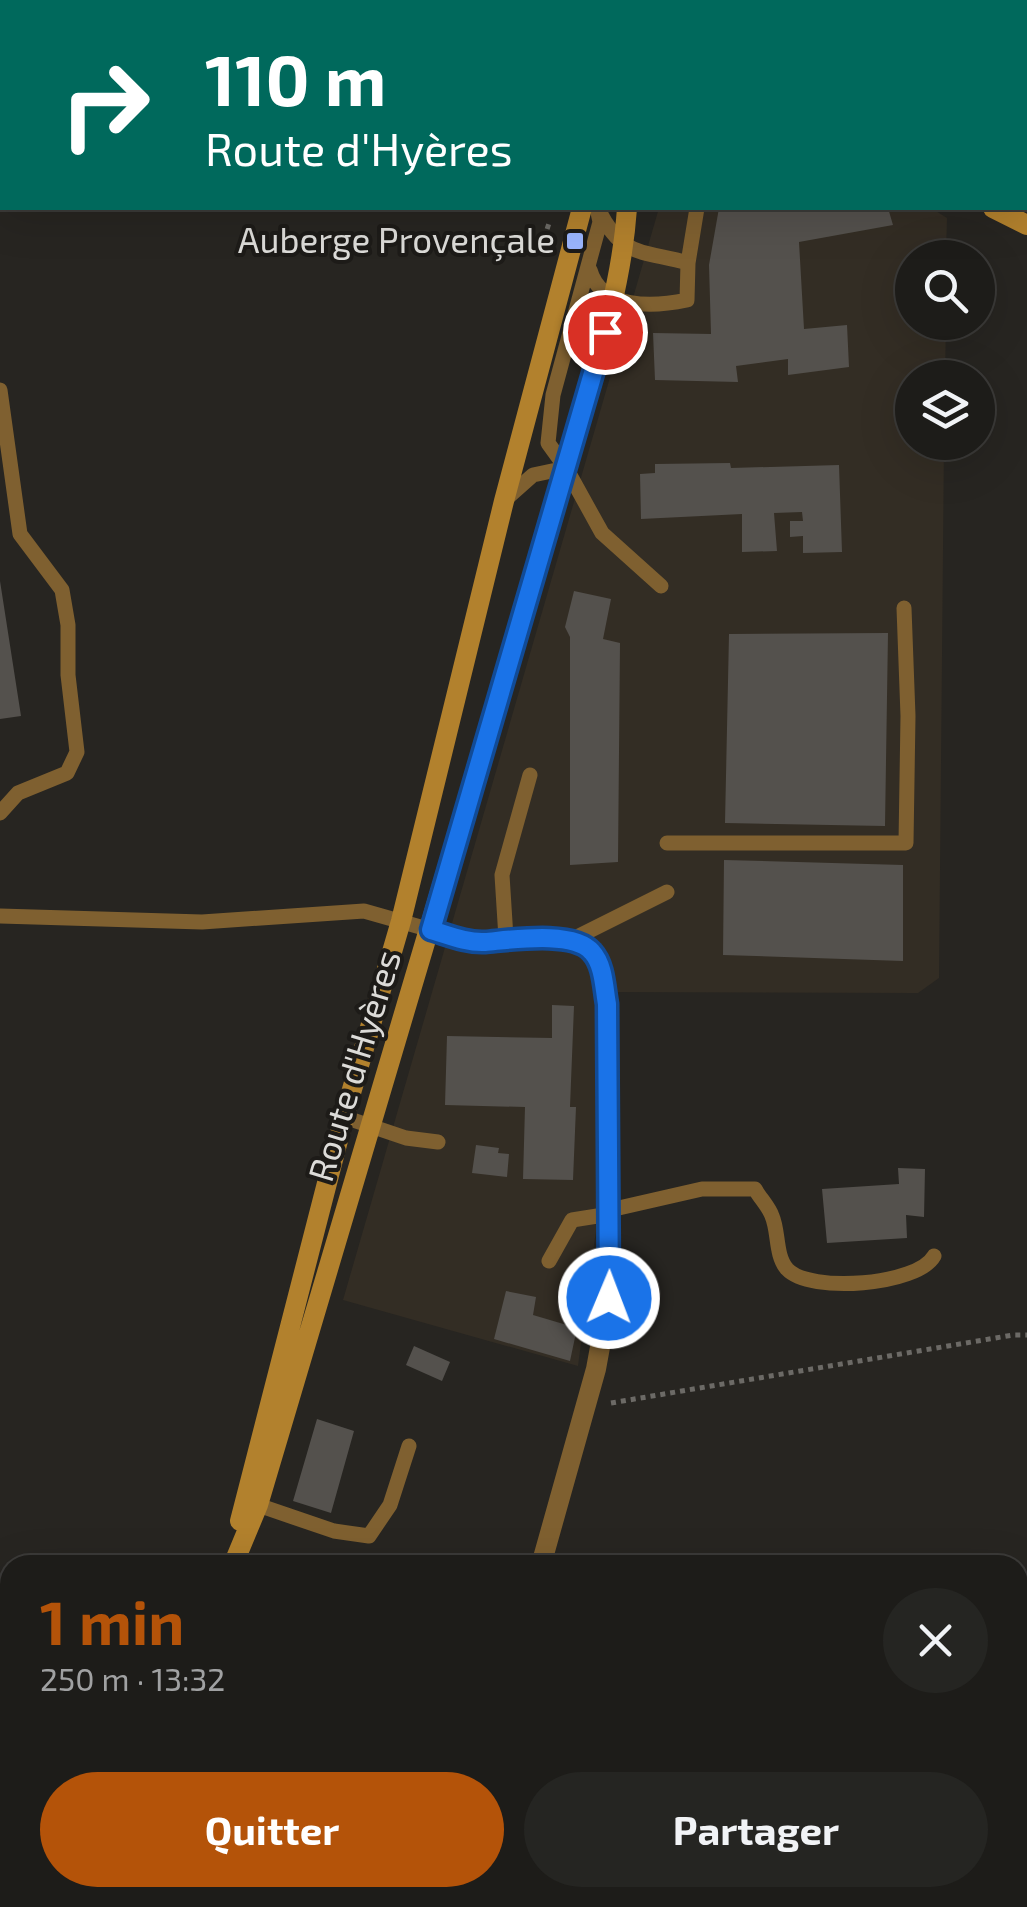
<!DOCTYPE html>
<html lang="fr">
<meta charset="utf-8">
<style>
:root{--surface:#1d1c19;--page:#252522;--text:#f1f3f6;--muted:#a0a1a2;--line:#3b3a38;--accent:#b45309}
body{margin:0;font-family:"Exo 2",sans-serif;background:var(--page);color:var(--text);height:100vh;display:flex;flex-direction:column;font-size:38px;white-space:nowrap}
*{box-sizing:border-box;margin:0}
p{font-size:32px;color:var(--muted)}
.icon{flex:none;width:55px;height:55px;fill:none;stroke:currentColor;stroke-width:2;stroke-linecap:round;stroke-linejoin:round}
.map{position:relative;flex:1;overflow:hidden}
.side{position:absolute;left:0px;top:1555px;width:1028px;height:352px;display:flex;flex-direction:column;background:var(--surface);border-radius:30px 30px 0 0;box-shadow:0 10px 40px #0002,0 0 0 2px var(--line)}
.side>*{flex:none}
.guide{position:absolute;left:0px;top:0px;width:1028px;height:210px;box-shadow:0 10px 40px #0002,0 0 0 2px var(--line);background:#00695c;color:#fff;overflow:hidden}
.controls{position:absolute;left:895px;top:240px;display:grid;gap:20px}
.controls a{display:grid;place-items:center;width:100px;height:100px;border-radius:50%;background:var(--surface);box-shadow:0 10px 40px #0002,0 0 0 2px var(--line);font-size:50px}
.pin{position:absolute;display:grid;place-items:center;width:85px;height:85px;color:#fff;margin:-42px;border:5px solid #fff;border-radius:50%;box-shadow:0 2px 10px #0007}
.me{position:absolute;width:110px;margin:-55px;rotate:1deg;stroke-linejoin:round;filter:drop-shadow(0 0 8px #0008)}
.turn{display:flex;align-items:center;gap:35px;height:210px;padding:0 40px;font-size:45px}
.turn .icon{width:130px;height:130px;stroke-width:2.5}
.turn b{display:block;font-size:70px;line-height:85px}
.round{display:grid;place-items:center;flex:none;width:105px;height:105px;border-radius:52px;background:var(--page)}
.overview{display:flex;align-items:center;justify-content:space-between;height:170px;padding:0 40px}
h1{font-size:60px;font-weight:700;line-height:75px;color:var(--accent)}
.action{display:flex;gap:20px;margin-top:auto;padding:20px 40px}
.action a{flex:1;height:115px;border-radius:60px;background:var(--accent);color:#fff;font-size:40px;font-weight:700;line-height:115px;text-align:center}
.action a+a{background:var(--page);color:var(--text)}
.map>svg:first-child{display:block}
</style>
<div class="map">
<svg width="1027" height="1907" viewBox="0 0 1027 1907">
<rect width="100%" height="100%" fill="#272521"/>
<!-- built -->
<path fill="#332d24" d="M659 208H931L947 218 946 257 912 258V322L946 323 945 377 912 378V442L944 443 939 978 918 993 596 992 600 1200 578 1366 343 1300Z"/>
<!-- green -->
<path fill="#4e3509" d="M10 1842V1898H76L73 1907H0V1845Z"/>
<!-- building -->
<path fill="#54514d" d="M719 208H888L893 225 799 242 804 329 847 325 849 367 788 375V359L736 366 738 382 655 380 653 333 711 334 709 265Z
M730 463 731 468 839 465 842 552 803 553V536L790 537V521H803L802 512 774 513 777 551 742 552V514L641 519 640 474 655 473V464Z
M0 581 21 716 0 719Z
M574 591 611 599 603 639 620 643 618 862 570 865V637L565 627Z
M888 633 885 826 725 823 729 634Z
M724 860 903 865V961L723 955Z
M552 1005 574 1006 570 1107H576L573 1180 523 1179 525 1107 445 1105 447 1036 552 1038Z
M476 1145 499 1148 498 1153 509 1154 507 1177 472 1173Z
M898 1168 925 1169 924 1217 906 1215 907 1238 827 1243 822 1189 899 1184Z
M506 1291 536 1297 533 1315 577 1328 570 1361 494 1339Z
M414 1346 450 1362 442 1381 406 1365Z
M317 1419 354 1431 331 1513 293 1501Z
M1024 1663 1027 1670V1764L1018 1768V1666Z
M243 1898H353L365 1902 364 1907H240Z
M569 1898 572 1907H519L546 1898Z"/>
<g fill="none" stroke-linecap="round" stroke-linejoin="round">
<!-- path -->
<path stroke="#6c6a66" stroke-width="5" stroke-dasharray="5 5" stroke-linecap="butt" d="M541 248 550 220
M611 1403 1013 1335H1027
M0 1866 10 1864"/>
<!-- lane -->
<path stroke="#7f6030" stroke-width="15" d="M9 2 13 0
M597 208 600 222 553 395 548 443 566 468 602 533 661 586
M599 211C623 258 641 250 688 263L697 208
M590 270C601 310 654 307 687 300L688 263
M0 390 20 534 62 590 68 625V675L77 752 67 773 18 793 0 813
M506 499 533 475 566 468
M667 843H906L908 716 904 608
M0 916 202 922 364 911 459 938
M506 938 502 875 530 775
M571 940 667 892
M344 1117 406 1138 438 1142
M610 1210 702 1189H755C760 1198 769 1207 772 1216 779 1232 775 1255 787 1269 810 1294 918 1285 934 1256
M549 1261 572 1220 610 1214
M252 1503 334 1531 369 1536 390 1505 409 1446
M1018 1815 1027 1811
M387 1898 398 1907
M15 1907 19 1898
M798 1907 827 1898"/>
<!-- street -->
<path stroke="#7f6030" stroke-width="20" d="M459 938 483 942 506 938 571 940 591 950 601 969 607 1004 609 1298 596 1369 541 1565
M606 1898 609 1907"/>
<!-- secondary -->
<path stroke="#b2812d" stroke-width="20" d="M647 2V0
M668 2V0
M718 2V0
M993 208 1027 225
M240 1521 344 1117 401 921 504 501 582 208
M233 1565 258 1505 566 468C590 382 621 297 627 208
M131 1907 134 1898"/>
<!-- rail -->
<path stroke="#c0bfbc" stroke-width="8" stroke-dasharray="18 18" stroke-linecap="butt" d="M992 0 996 2
M1026 0H1027
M1025 20 1027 21"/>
</g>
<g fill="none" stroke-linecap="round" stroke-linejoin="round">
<!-- route casing -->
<g stroke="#114b97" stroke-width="25">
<path id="route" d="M605 332 431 930C448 935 467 943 485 942 510 940 574 930 592 952 604 965 604 988 607 1004L609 1298"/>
</g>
<!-- route -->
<use href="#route" stroke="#1a73e8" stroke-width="18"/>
</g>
<!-- markers -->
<rect fill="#9ab5fd" stroke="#1d1b18" stroke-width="4" x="565" y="231" width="20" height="20" rx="5"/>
<g text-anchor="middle" stroke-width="8" stroke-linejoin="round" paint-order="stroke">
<!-- poi labels -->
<g font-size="35" fill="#dcdbd8" stroke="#1d1b18" text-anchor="end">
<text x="555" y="253">Auberge Provençale</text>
</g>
<!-- street labels -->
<g font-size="35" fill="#dcdbd8" stroke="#1d1b18">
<text transform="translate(355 1066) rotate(-73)" y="12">Route d'Hyères</text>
</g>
</g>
</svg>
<div class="controls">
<a><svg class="icon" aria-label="search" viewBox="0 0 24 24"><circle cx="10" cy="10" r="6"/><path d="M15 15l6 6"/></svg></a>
<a><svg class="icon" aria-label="layers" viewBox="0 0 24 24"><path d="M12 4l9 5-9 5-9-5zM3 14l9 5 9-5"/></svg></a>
</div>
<div class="pin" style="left:605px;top:332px;background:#d93025"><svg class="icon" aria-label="arrive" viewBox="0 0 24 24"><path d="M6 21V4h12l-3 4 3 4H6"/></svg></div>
<svg class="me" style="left:609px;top:1298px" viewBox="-20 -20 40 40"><circle r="17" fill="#1a73e8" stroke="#fff" stroke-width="3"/><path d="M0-11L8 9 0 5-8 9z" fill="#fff"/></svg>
<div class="guide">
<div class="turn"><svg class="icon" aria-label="right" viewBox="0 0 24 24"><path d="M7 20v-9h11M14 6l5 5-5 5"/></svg><div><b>110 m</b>Route d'Hyères</div></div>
</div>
<section class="side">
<div class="overview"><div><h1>1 min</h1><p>250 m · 13:32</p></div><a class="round"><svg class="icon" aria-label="close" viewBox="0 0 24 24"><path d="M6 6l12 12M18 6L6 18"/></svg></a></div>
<div class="action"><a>Quitter</a><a>Partager</a></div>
</section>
</div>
